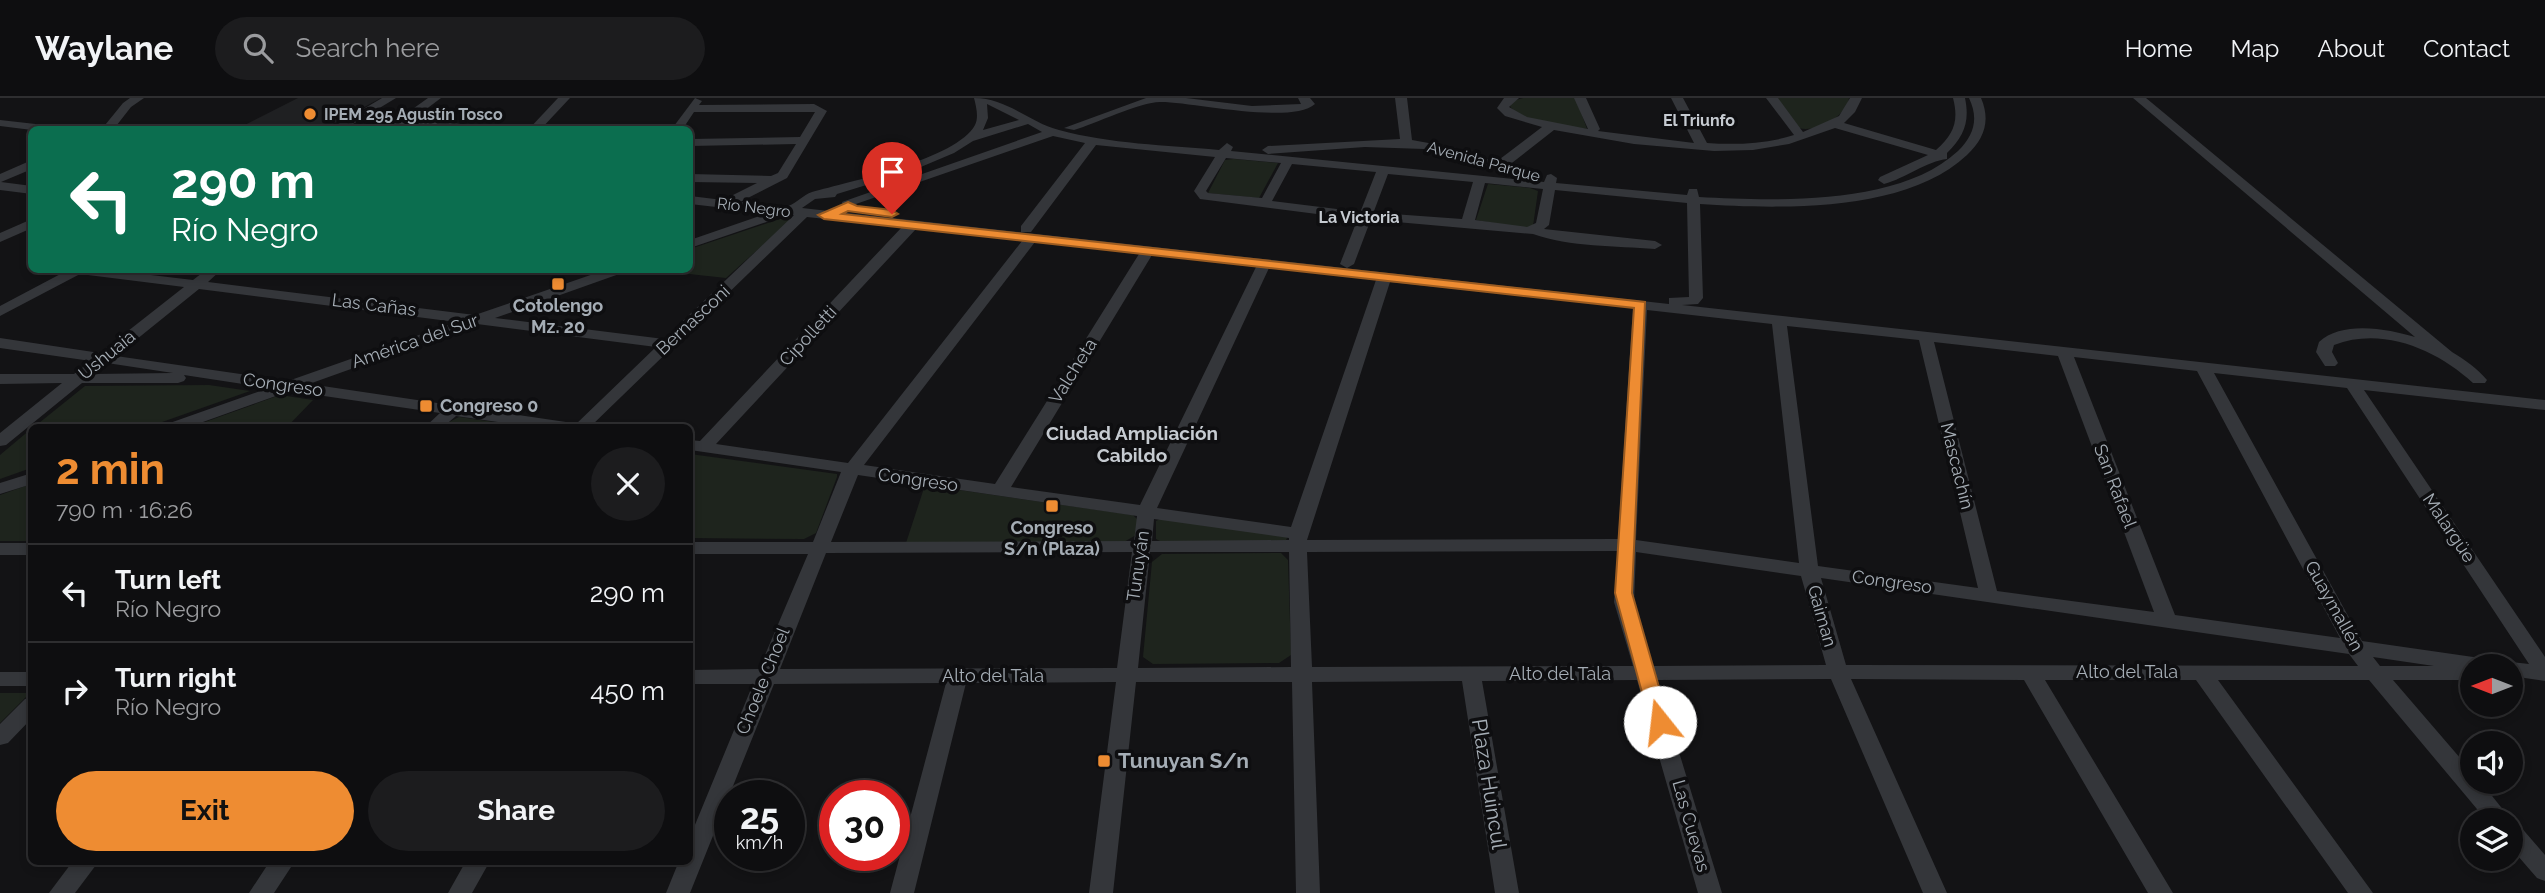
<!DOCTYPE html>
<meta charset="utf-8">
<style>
:root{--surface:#0e0e10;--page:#1c1c1e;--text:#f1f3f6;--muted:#9b9c9f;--line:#2e2e30;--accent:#ee8c32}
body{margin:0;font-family:Raleway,sans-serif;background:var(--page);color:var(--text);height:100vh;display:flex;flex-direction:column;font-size:26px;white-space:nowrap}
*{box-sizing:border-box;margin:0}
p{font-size:23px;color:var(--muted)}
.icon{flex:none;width:38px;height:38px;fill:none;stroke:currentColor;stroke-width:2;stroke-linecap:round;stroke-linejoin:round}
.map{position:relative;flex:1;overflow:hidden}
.side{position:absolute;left:28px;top:326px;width:665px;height:441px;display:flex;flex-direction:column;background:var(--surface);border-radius:10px;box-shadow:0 4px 10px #0003,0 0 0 2px var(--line)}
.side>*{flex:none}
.top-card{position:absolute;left:28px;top:28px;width:665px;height:147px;border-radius:10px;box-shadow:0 4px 10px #0003,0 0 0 2px var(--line);background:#0b6e4f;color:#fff;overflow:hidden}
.needle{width:46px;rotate:270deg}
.buttons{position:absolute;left:2460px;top:556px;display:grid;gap:14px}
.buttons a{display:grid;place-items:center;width:63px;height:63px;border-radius:50%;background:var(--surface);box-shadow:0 4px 10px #0003,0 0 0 2px var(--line);font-size:35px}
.speed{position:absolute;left:714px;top:682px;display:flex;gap:14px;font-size:35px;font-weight:700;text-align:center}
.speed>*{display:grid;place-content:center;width:91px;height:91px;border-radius:50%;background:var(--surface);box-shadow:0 4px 10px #0003,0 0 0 2px var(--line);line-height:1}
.speed small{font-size:18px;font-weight:400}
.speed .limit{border:10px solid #d22;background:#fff;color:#111}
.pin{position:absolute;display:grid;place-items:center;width:60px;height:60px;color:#fff;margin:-72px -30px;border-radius:50% 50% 50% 0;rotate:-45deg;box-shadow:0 0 7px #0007}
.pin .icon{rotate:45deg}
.me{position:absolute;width:77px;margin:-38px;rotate:344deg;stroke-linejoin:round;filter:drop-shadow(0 0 5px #0008)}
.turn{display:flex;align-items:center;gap:24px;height:147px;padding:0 28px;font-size:32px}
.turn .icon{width:91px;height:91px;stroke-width:2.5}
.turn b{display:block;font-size:49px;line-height:60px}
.round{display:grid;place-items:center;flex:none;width:74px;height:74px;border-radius:37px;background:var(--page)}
.summary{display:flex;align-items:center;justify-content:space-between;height:119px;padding:0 28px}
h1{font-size:42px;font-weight:700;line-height:52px;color:var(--accent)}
.cta{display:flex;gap:14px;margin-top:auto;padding:14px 28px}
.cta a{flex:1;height:80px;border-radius:42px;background:var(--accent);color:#111;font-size:28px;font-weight:700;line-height:80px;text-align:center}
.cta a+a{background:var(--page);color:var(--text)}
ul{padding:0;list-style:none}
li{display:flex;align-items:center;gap:21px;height:98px;padding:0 28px;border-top:2px solid var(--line)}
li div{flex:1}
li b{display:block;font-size:26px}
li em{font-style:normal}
header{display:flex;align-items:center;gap:42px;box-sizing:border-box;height:98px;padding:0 35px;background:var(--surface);border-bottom:2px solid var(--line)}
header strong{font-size:33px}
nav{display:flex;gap:38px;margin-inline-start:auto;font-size:24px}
.search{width:490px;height:63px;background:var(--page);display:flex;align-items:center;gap:18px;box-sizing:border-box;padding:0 24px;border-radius:38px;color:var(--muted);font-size:26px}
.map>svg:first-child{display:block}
</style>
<header>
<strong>Waylane</strong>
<div class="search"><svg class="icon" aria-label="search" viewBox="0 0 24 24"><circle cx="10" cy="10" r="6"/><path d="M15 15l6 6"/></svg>Search here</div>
<nav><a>Home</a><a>Map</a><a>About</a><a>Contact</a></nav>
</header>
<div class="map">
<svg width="2545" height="795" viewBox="0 0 2545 795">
<rect width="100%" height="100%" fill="#131315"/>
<!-- built -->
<path fill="#1f2022" d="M298 0H381L323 31H237Z"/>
<!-- green -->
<path fill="#1e241d" d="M1523 0H1576L1587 31C1569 28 1519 24 1510 8L1513 3Z
M1777 0H1849C1847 18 1816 35 1799 30Z
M1234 61 1278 65 1259 100 1208 95 1225 62Z
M1488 86 1530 90 1538 93 1533 128 1523 130 1476 122Z
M786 119 792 121 726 180 652 172H690V151Z
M209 287 250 293 148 329H34L85 288Z
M280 297 313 302 287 329H191Z
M459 319 529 329H439Z
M31 331V370L0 381V357Z
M690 356 837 376V379L816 435 804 441 690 440Z
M31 386V443H0V397Z
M925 387 1133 417 1138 422 1136 437 1124 444 906 445Z
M1164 419 1285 436 1287 440 1285 444H1162L1156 441V423Z
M1281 455 1288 462 1291 557 1279 565 1153 566 1143 559 1152 464 1162 456Z
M0 595H30L0 625Z"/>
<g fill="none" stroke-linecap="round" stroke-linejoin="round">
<!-- minor -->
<path fill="#34363a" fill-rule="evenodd" d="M130 0H144L131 9 113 32H101L123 5Z
M382 0H396L368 17 400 20 428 0H441L413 21 489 29 494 32H448L358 23 342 32H328Z
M558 0H570L540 32H528Z
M695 0 702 3 699 7 814 6 827 13 787 80 740 104C753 105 776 112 788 108 797 105 803 97 812 94 848 84 957 61 975 27 979 19 976 8 974 0 1007 0 1029 24 1059 32 1110 46 1166 47 1219 52L1227 45 1233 49 1231 53 1544 84 1547 77 1551 76 1557 80 1556 85 1687 97 1689 91H1697L1699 99C1776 103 1899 108 1958 53 1974 37 1979 21 1969 0H1981C1991 23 1984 41 1967 57 1906 115 1779 111 1700 106L1703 200 1698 206 1682 207 2545 302V312L2364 292 2545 559V583L2511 578V569H2473V582H2393L2473 675V684H2481L2512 723 2511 725 2519 727 2545 757V783L2537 780 2511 750V723H2487L2369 582H2218L2373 795H2348L2196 582H2045L2173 795H2148L2024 582 1851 581 1947 795H1923L1831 581 1657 582 1722 795H1698L1637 582 1482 583 1519 795H1495L1462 583 1312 584 1320 795H1296L1292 584H1136L1113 795H1089L1116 584 966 585 914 795H890L946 585 774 586 690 795H666L679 763H690V739L753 586H690V572L759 571 808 456H690V444H813L841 374 690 352V342L700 343 902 129 807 119 590 329H533L456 318 443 329H425L440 315 290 293 189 329H165L167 326 269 290 184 277 186 280 184 283 178 285H82L6 347 0 348V335L62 285 0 286V276H74L91 263 0 250V240L100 255 184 189 80 176 0 218V208L68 172H109L193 182 206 172H221L208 184 475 217 605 172H624L622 175 495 220 664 241 794 117H787L690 150V142L768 115 690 106V98L723 102 757 85 690 84V76L771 78 778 75 796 46 690 48V41L800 39 815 14H694L682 32H671ZM987 6 1019 22 983 32 988 20ZM1028 26 1042 34 842 104 843 107H853L1053 38 1085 45 1021 128V134H1031L1096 47 1215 59 1194 93 1200 101 1348 120 1353 119V113L1272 103 1292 66 1376 74 1340 166 1347 170 1354 166 1388 76 1473 84 1462 121 1379 115 1374 116V122L1533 136C1570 149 1616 148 1655 151L1662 147 1655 143 1544 131 1549 127 1555 92 1687 105 1689 199 1669 200V206L802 110 815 101 835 99 837 96 909 74 954 55 973 43ZM1226 60 1281 65 1262 100 1208 95 1206 93ZM1485 85 1543 91 1536 125 1527 129 1475 122ZM916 131 1022 143 848 365 716 346ZM1035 144 1139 156 995 386 864 367ZM1152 157 1256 169 1140 407 1011 389ZM1269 170 1376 182 1291 429 1157 410ZM1390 184 1633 210 1618 441 1307 442ZM199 191 456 224 288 283 116 258ZM1647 212 1772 226 1799 465 1636 442ZM477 226 656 249 574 328 566 324 309 286ZM1787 228 1919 242 1978 490 1818 468ZM1934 244 2058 258 2154 514 1997 493ZM2074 259 2197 273 2340 540 2175 517ZM107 265 173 275 94 276ZM2214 275 2347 290 2529 566 2511 564 2503 567 2494 562 2362 543ZM858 377 1137 418 1134 443 831 444ZM1154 421 1289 440V442L1152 443ZM1618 453 1614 504 1633 568 1312 569 1307 454ZM1132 454 1117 570 780 571 826 455ZM1150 454H1289L1291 569 1138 570ZM1636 454 1801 478 1826 567 1653 568 1634 504ZM1821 480 2349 556 2358 568 1846 567ZM2373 559 2434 568H2380Z
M1146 0H1186L1252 8 1301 6 1298 0H1310L1315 6C1291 27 1193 4 1161 4 1143 3 1094 26 1074 32L1064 30Z
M1395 0H1407L1412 42 1456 50 1496 64 1542 29 1505 18 1497 10 1504 0H1519L1509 9 1527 19 1588 31 1574 0H1586L1600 31 1598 33 1694 45 1671 0H1683L1707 45C1735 47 1767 46 1794 37L1766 0H1778L1803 34 1839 18 1850 0H1862L1855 14 1844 25 1936 52C1954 36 1959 23 1953 0H1965C1970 24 1964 38 1947 55V61C1927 63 1906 80 1884 86L1878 82 1880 79 1928 57 1835 30 1789 46 1753 52 1714 53 1634 46 1554 32 1508 68 1536 75 1538 78 1532 82 1424 51 1365 49 1268 56 1262 52 1268 48 1400 41Z
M2133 0H2146L2452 254C2465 262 2477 270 2487 282L2485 285H2473C2437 252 2383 228 2334 247L2332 254 2338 265 2335 268H2325L2316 254 2319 244C2342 222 2389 231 2415 239Z
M0 22 62 29 67 32H32L0 28Z
M32 62V71L1 84 32 88V96L0 92V76Z
M32 121V130L0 144V135Z
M32 375V386L0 396V385Z
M0 445H32V457H0Z
M0 574H32V588H0Z
M32 599V620L8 645 0 647V626L25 601Z
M73 763H99L75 795H49Z
M270 763H295L274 795H249Z
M466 763H490L472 795H448Z"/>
</g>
<!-- route -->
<path fill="#ee8c32" stroke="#9b5b20" stroke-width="2" d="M848 104 857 108 892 112 898 116 892 119 848 113 842 116 1645 204 1632 495 1669 624 1667 629H1653L1650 624 1615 495 1634 210 824 121 818 117Z"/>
<!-- markers -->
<g fill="#ee8c32" stroke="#0e0e10" stroke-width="2.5">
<circle cx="310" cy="16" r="7"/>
<rect x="551" y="179" width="14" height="14" rx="3.5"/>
<rect x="419" y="301" width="14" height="14" rx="3.5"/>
<rect x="1045" y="401" width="14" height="14" rx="3.5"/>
<rect x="1097" y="656" width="14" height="14" rx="3.5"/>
</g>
<g text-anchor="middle" stroke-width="7" stroke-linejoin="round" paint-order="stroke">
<!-- far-poi labels -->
<g font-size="16" font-weight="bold" fill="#a5adb5" stroke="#0e0e10" text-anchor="start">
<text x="324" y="22">IPEM 295 Agustín Tosco</text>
</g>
<!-- far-neighbourhood labels -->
<g font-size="16" font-weight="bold" fill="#c6cbd1" stroke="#0e0e10">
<text x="1699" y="28">El Triunfo</text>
<text x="1359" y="125">La Victoria</text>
</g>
<!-- far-street labels -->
<g font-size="16" fill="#a5adb5" stroke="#0e0e10">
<text transform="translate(1484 63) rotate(15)" y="6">Avenida Parque</text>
<text transform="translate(754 109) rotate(7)" y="6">Río Negro</text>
</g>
<!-- street labels -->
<g font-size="18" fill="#a5adb5" stroke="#0e0e10">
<text transform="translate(374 207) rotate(7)" y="6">Las Cañas</text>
<text transform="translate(693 222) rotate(-43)" y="6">Bernasconi</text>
<text transform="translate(808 238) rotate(-47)" y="6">Cipolletti</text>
<text transform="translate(415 243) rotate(-19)" y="6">América del Sur</text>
<text transform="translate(107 257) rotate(-39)" y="6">Ushuaia</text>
<text transform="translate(1073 273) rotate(-58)" y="6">Valcheta</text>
<text transform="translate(283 287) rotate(8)" y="6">Congreso</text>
<text transform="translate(1957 368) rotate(76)" y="6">Mascachín</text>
<text transform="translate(918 382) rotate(8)" y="6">Congreso</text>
<text transform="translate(2115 388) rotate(69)" y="6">San Rafael</text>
<text transform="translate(2449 430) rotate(56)" y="6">Malargüe</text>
<text transform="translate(1138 468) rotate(-82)" y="6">Tunuyán</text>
<text transform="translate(1892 484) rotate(8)" y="6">Congreso</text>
<text transform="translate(2334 508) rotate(61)" y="6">Guaymallén</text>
<text transform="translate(1822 518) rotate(74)" y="6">Gaiman</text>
<text x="2127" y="580">Alto del Tala</text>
<text x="1560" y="582">Alto del Tala</text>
<text x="993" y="584">Alto del Tala</text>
<text transform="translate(763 583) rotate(-68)" y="6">Choele Choel</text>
<text transform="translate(1691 728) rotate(74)" y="6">Las Cuevas</text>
</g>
<!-- poi labels -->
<g font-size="18" font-weight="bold" fill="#a5adb5" stroke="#0e0e10">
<text x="558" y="214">Cotolengo<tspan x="558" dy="21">Mz. 20</tspan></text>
<text x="440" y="314" text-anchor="start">Congreso 0</text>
<text x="1052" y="436">Congreso<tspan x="1052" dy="21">S/n (Plaza)</tspan></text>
</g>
<!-- neighbourhood labels -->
<g font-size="19" font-weight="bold" fill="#c6cbd1" stroke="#0e0e10">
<text x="1132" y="342">Ciudad Ampliación<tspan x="1132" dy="22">Cabildo</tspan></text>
</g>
<!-- near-poi labels -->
<g font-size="21" font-weight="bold" fill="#a5adb5" stroke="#0e0e10" text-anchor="start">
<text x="1118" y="670">Tunuyan S/n</text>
</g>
<!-- near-street labels -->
<g font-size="21" fill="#a5adb5" stroke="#0e0e10">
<text transform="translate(1489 686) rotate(81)" y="7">Plaza Huincul</text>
</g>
</g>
</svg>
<div class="buttons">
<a><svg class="needle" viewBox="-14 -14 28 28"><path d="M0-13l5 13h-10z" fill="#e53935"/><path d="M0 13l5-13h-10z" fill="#9b9c9f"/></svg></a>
<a><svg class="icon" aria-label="sound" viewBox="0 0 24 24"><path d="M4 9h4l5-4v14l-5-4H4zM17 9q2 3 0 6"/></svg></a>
<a><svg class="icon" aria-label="layers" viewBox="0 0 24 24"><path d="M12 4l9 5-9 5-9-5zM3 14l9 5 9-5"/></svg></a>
</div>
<div class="speed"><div>25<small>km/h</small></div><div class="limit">30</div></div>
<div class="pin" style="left:892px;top:116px;background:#d93025"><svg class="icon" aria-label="arrive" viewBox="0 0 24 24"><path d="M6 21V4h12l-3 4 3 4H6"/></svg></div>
<svg class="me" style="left:1660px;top:624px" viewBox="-20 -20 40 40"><circle r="19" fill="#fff"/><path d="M0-13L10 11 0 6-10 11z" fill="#ee8c32"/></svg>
<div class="top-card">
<div class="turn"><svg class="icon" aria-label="left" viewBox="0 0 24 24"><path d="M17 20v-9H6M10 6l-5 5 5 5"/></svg><div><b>290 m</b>Río Negro</div></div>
</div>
<section class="side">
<div class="summary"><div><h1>2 min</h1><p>790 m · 16:26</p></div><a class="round"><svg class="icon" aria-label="close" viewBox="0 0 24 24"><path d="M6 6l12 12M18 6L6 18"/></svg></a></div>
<ul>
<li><svg class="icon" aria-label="left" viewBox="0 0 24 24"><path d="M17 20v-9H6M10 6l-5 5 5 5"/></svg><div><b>Turn left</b><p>Río Negro</p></div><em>290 m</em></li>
<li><svg class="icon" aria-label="right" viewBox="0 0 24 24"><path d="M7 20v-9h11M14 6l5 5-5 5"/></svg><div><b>Turn right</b><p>Río Negro</p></div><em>450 m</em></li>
</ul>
<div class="cta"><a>Exit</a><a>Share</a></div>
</section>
</div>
